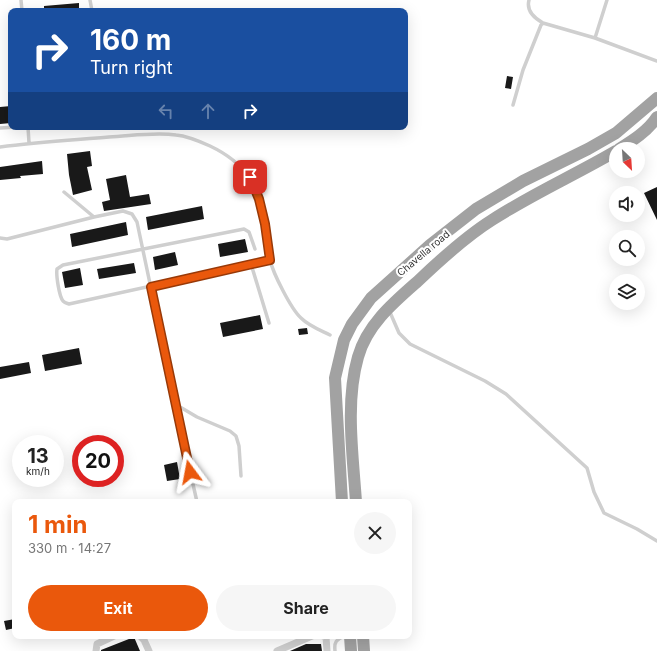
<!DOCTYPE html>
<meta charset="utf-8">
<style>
:root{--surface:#fff;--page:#f6f6f6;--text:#222;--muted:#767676;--accent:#ea580c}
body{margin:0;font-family:Inter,sans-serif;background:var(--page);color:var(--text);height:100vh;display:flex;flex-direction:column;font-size:15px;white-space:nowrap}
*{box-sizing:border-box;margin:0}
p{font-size:13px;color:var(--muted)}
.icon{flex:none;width:22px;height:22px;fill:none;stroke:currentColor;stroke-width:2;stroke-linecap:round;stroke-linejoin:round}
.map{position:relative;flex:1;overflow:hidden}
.sheet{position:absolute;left:12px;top:499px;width:400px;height:140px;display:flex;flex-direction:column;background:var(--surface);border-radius:8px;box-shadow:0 4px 16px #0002}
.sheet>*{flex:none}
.top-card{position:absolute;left:8px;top:8px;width:400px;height:122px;border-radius:8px;box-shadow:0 4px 16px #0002;background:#1a4fa0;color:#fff;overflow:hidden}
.needle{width:26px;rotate:155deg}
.controls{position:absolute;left:609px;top:142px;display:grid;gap:8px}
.controls a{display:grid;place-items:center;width:36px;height:36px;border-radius:50%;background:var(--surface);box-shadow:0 4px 16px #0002;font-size:20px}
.speed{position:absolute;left:12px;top:435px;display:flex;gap:8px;font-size:20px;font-weight:700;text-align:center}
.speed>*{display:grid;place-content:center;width:52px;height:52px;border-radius:50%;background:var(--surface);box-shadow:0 4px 16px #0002;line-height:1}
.speed small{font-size:10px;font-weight:400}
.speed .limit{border:6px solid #d22;background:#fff;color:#111}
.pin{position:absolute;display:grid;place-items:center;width:34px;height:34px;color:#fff;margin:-17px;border-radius:8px;box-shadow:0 2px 6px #0006}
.me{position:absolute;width:44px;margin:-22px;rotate:347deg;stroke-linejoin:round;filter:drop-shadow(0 0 3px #0008)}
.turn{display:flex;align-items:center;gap:14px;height:84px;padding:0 16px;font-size:18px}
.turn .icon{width:52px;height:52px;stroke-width:2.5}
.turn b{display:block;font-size:28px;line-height:34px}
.lanes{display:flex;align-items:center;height:38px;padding:0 16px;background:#0003;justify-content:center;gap:20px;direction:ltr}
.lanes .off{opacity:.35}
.round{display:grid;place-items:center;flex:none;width:42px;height:42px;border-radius:21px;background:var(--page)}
.head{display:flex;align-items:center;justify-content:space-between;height:68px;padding:0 16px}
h1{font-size:24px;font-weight:700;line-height:30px;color:var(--accent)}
.button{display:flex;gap:8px;margin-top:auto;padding:8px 16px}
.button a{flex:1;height:46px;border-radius:24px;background:var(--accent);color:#fff;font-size:16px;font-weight:700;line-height:46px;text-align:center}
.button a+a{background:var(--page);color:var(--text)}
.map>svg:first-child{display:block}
</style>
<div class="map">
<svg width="657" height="651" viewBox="0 0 657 651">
<rect width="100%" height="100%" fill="#fff"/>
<!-- building -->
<path fill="#191919" d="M79 3V11H44V6Z
M507 76 513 77 511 89 505 88Z
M11 106V123L0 124V107Z
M90 151 92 166 87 167 92 190 73 195 69 175 67 154Z
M42 161 43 174 20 176 21 178 0 180V167Z
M126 175 130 197 149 194 151 204 104 211 102 202 110 200 106 179Z
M657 187V220L644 193Z
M202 206 204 219 148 230 146 217Z
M126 222 128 235 72 247 70 234Z
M245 239 248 252 220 257 218 244Z
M175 252 178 265 155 270 153 257Z
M134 263 136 273 99 279 97 269Z
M80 268 83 285 65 288 62 272Z
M260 315 263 329 223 337 220 323Z
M307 328 308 334 299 335 298 329Z
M79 348 82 364 45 371 42 355Z
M29 362 31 373 0 379V367Z
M177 462 180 479 167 481 164 465Z
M15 619V628L6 630 4 621Z
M134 637 140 651H101V650Z
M306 644H321L322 651H290Z"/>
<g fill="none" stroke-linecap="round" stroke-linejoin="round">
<!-- service -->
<path stroke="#cfcfcf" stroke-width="3.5" d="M21 0 22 11
M90 0 92 11
M529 0C526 11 534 18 543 23
M595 38 607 0
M513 105 523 70 541 25 543 23 595 38 657 61
M28 127 29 143
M0 128 16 127
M0 147C36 142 73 140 109 137 131 136 154 132 176 135 187 136 199 141 210 146 246 163 258 185 265 224 268 235 267 248 270 260 273 273 291 309 301 318 309 326 320 330 330 335
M64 192 94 217 123 211 132 214 137 222 180 426 197 502
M0 238 7 239 94 217
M255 249 249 232 244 229 63 265 57 269C56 275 59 296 63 301 65 303 66 303 69 304L270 260
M251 264 269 323
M389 310 399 333 410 344 485 381 506 394 587 468 594 492 604 513 637 529 657 541
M175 404 197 417 230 431 236 436 239 446 241 476
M335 651C334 642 336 640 344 636"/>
<!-- minor -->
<path stroke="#cfcfcf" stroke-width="7" d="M140 636 144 640 149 651
M323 636 326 637 327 651
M96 651 97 644 114 636
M277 651 312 636"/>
<!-- trunk -->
<path stroke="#a2a2a2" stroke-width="12" d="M619 149C632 141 648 131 657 117
M342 502 335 378 344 340 352 324 371 298 430 245 476 209 523 181 588 149 616 133 657 98
M356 502C353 456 345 402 358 357 367 325 393 303 417 282 440 260 465 237 492 220 532 194 575 175 616 151
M350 636 351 651
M363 636 364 651"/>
</g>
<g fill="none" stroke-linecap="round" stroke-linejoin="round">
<!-- route casing -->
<g stroke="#983908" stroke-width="10">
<path id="route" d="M190 472 151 287 270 260 265 224 259 199 250 177"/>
</g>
<!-- route -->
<use href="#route" stroke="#ea580c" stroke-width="7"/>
</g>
<g text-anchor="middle" stroke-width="4" stroke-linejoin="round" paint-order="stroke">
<!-- street labels -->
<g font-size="10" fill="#323232" stroke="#fff">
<text transform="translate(423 253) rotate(-40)" y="4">Chavella road</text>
</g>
</g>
</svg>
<div class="controls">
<a><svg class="needle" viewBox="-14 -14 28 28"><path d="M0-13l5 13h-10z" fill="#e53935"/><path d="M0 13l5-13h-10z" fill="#767676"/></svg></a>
<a><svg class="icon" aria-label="sound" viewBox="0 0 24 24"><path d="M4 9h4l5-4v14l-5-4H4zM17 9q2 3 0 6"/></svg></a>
<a><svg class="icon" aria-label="search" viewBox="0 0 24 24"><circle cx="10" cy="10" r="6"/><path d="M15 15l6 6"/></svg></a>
<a><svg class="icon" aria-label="layers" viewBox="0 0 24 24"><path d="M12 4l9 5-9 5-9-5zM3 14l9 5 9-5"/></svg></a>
</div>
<div class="speed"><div>13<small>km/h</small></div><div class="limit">20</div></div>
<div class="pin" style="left:250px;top:177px;background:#d93025"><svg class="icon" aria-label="arrive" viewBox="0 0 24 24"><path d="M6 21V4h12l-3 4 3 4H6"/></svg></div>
<svg class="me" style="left:190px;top:472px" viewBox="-20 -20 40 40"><path d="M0-17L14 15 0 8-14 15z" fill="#ea580c" stroke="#fff" stroke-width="4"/></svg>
<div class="top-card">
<div class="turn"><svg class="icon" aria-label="right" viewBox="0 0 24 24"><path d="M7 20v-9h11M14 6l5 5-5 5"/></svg><div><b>160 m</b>Turn right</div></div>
<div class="lanes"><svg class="icon off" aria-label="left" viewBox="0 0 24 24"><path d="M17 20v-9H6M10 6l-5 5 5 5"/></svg><svg class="icon off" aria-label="ahead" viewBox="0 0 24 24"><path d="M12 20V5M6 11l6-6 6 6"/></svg><svg class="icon" aria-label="right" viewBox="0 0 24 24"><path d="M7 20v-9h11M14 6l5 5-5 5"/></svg></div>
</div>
<section class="sheet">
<div class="head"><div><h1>1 min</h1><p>330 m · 14:27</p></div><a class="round"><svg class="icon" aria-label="close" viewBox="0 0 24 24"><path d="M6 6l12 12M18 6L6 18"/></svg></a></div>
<div class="button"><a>Exit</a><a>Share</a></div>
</section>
</div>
